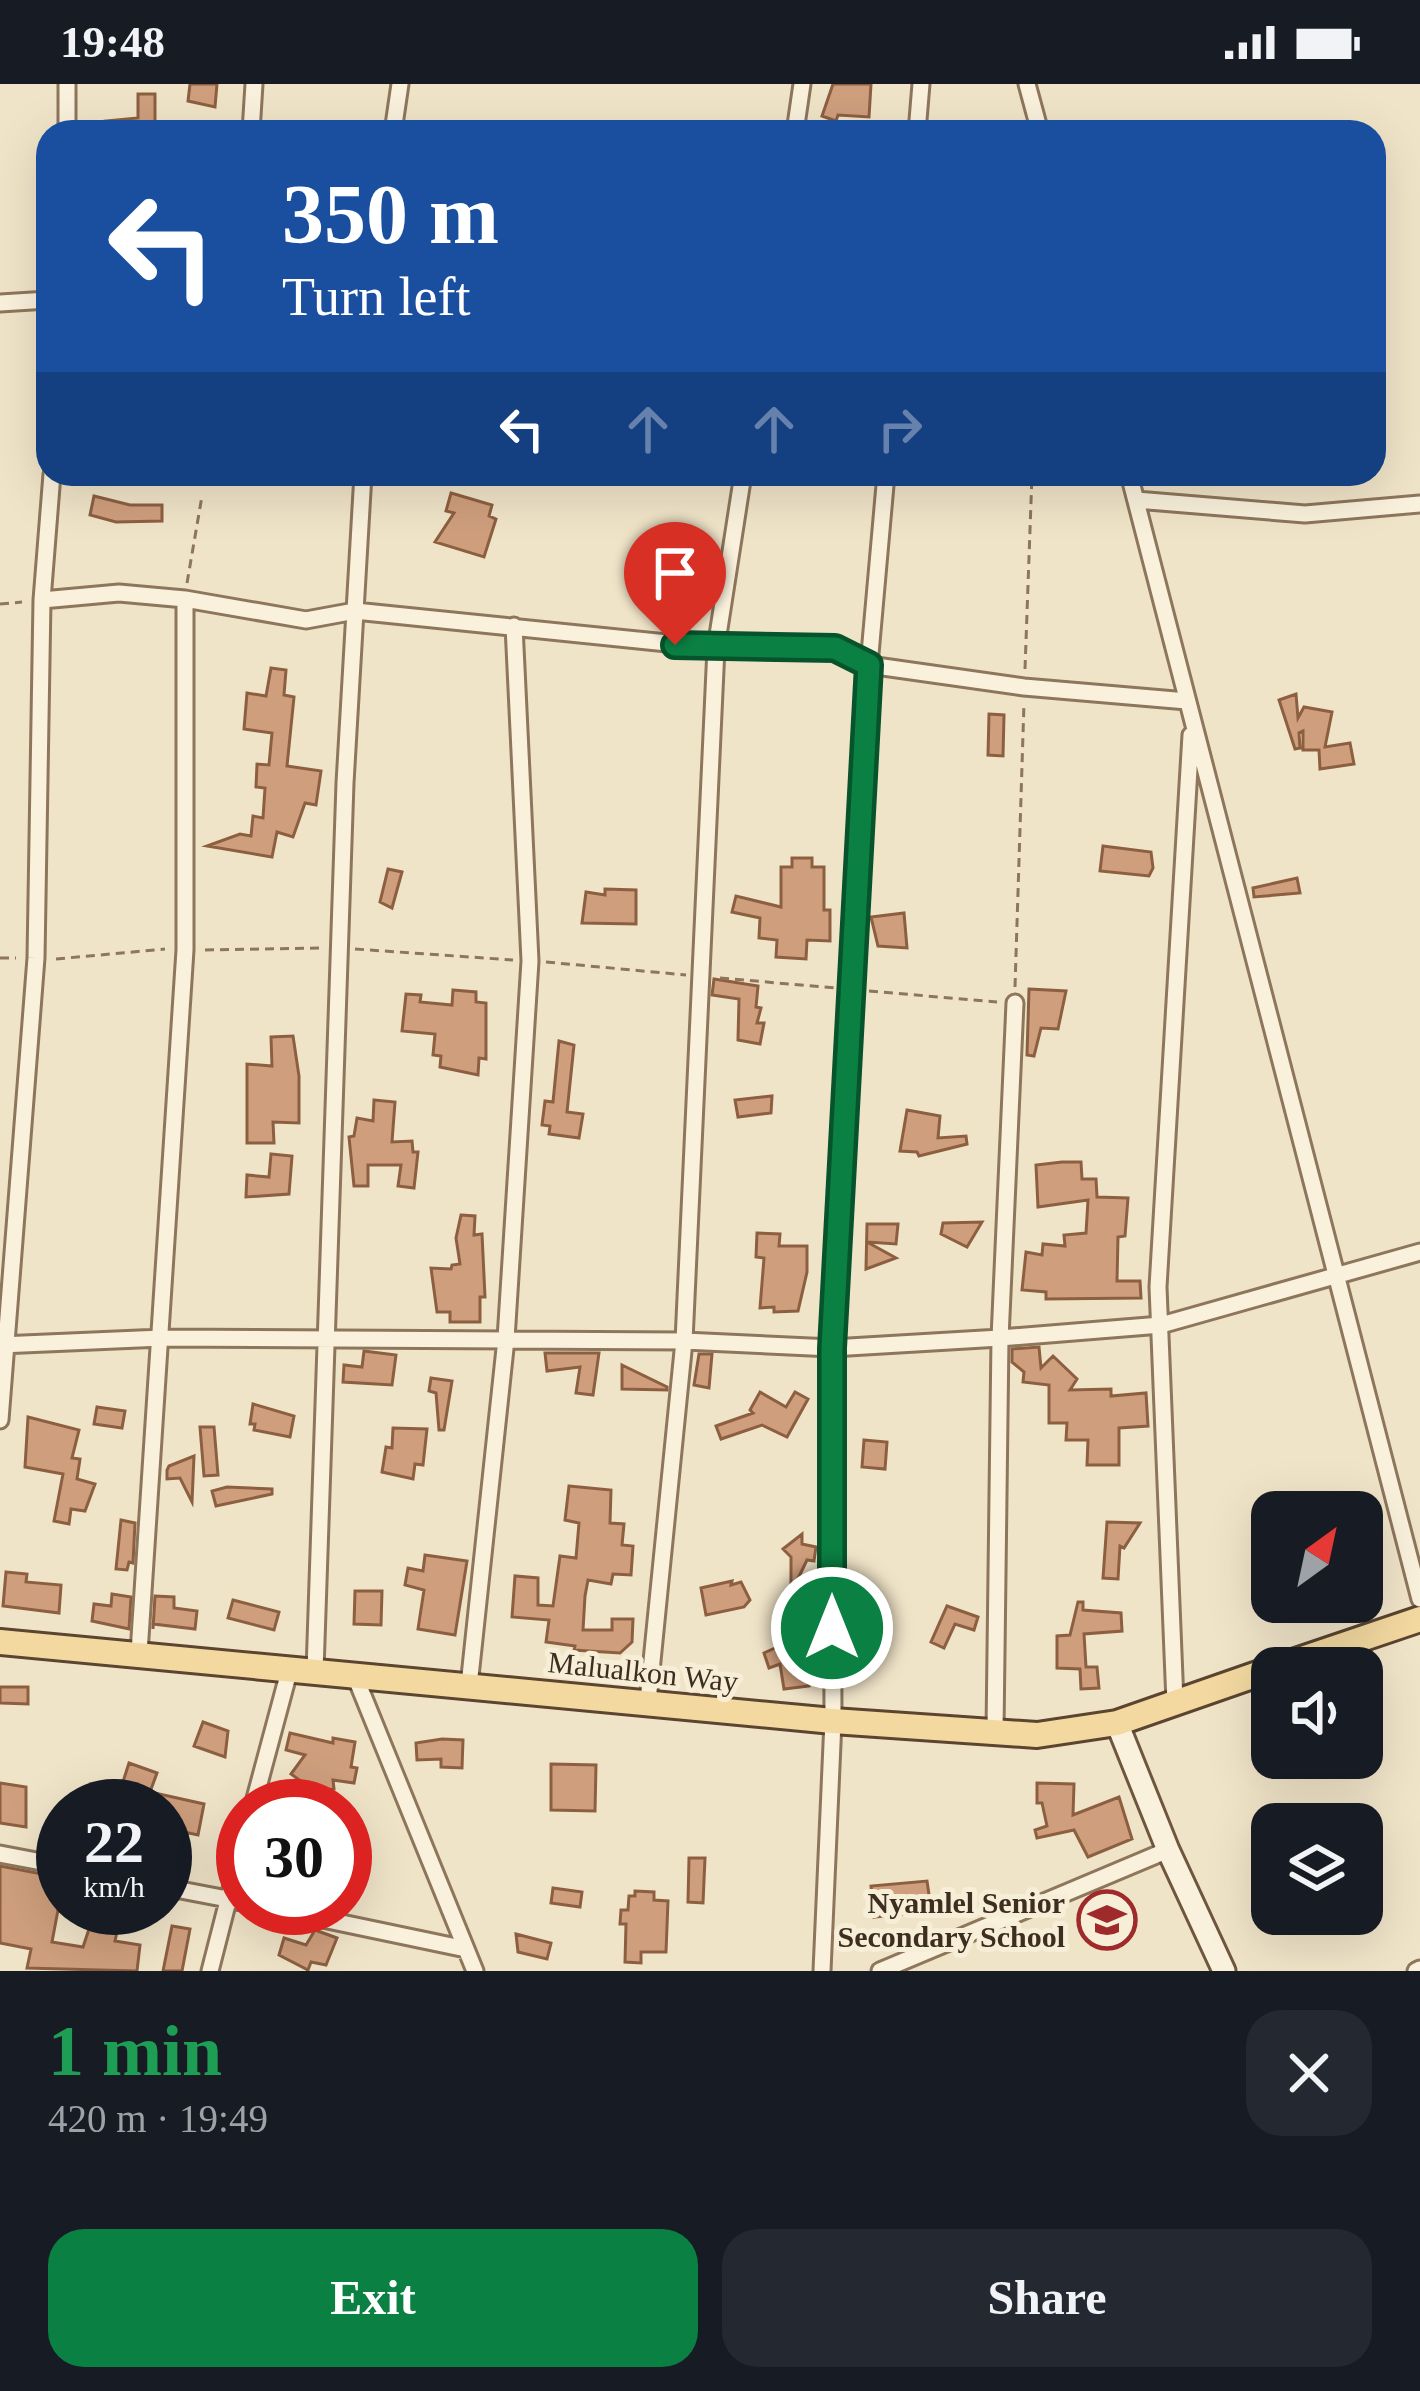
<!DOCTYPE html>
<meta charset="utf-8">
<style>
:root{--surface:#171b24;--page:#242831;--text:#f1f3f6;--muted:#9ea1a6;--accent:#0b8043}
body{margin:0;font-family:Georgia,serif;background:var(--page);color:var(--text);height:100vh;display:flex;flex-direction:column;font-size:45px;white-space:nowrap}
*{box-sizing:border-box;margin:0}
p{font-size:39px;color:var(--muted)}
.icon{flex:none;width:66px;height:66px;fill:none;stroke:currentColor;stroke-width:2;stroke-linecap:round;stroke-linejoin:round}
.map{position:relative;height:1887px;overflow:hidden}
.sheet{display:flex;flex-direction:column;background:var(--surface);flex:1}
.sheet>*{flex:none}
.banner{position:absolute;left:36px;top:36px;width:1350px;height:366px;border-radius:36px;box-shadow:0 12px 48px #0002;background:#1a4fa0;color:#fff;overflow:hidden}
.needle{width:78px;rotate:33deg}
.fabs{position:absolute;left:1251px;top:1407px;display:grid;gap:24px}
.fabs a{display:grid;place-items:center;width:132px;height:132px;border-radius:24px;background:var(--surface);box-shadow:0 12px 48px #0002;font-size:60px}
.speed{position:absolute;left:36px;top:1695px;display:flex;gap:24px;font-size:60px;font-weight:700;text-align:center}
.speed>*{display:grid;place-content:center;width:156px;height:156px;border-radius:50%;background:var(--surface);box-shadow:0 12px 48px #0002;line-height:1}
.speed small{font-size:30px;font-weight:400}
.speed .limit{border:18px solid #d22;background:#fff;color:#111}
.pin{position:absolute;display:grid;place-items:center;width:102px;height:102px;color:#fff;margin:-123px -51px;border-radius:50% 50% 50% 0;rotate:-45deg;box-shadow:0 0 12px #0007}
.pin .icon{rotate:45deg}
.me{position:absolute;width:132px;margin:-66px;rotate:0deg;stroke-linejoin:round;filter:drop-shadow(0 0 9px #0008)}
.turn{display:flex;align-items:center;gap:42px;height:252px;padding:0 48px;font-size:54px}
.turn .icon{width:156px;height:156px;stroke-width:2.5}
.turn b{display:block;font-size:84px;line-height:102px}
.lanes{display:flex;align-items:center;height:114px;padding:0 48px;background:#0003;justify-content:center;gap:60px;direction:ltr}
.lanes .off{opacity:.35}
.round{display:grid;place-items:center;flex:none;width:126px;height:126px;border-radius:36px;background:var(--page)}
.summary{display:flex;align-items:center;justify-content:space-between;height:204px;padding:0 48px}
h1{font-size:72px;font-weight:700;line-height:90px;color:#1e9e55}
.cta{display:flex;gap:24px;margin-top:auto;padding:24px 48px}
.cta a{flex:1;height:138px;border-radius:36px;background:var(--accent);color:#fff;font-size:48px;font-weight:700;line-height:138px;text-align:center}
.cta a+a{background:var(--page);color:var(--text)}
.status{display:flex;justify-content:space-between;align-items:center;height:84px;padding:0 60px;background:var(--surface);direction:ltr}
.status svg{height:33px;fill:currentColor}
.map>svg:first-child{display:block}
</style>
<div class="status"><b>19:48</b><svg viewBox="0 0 49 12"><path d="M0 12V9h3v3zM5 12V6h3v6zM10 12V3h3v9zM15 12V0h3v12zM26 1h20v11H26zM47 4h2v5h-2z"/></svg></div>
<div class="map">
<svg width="1420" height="1887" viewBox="0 0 1420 1887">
<rect width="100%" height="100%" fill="#f0e4c8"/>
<!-- building -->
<path fill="#cf9f7d" stroke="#8d5f41" stroke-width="3" d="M190 0H217L215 23 188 17Z
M833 0H871L869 33 838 31 836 37 822 32Z
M138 10H155V48H105V37L138 34Z
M451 409 492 421 489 432 496 435 484 473 435 458 454 429 446 427Z
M94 412 130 421H162V437L116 438 90 431Z
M271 584 286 586 284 611 294 613 287 682 321 687 316 721 305 719 293 753 277 748 272 773 207 762 240 750 251 752 253 732 263 734 265 704 256 703 257 680 269 681 272 649 244 645 247 609 266 612Z
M1296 610 1298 634 1304 623 1332 628 1325 663 1350 659 1354 680 1320 685 1319 666H1303V647L1299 649 1300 664 1295 665 1279 616Z
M989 630 1004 631 1003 672 988 671Z
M1103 762 1151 768 1153 784 1149 792 1100 787Z
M792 774H812V783H824V826H830V857L807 856 806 875 776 873 777 856 759 854 760 834 732 828 736 812 781 823V783H792Z
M388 785 402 788 392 824 380 818Z
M1297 794 1300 809 1254 813 1253 804Z
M605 805 636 806V840L582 839 586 808 605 811Z
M904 829 907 864 878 862 871 833Z
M714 895 758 902 756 923 761 924 757 939H764L760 960 738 956 739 915 712 911Z
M1029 905 1066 907 1058 945 1041 944 1034 972 1027 971Z
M453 906 476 908V918L486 919V975L479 974 478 991 440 983 441 972 433 971 435 950 402 947 406 910 421 911 420 918 452 921Z
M293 952 299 992V1039L273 1038 274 1059H247V980L272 982 271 953Z
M559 957 574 961 567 1028 583 1030 579 1054 549 1050 550 1042 542 1041 545 1017 553 1018Z
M772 1012 771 1029 738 1033 735 1016Z
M374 1016 395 1018 392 1058 412 1057 413 1068H418L414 1104 398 1102 401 1081H368V1102H354L349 1053 354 1052 357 1034 373 1037Z
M907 1026 940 1032 938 1054 966 1052 967 1060 919 1072 917 1068 900 1067Z
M271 1070 292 1072 289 1110 246 1113 247 1091 269 1093Z
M1062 1078H1081L1082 1095H1096L1097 1113 1128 1114 1125 1152 1118 1153 1117 1197H1140L1141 1214 1046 1215V1208L1022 1206 1026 1168 1042 1171 1043 1160 1065 1162 1064 1151 1086 1149 1088 1116 1038 1123 1036 1081Z
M461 1131 475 1132 474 1151 482 1150 485 1213H480V1238H450V1228H437L431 1184 451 1185 452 1181 460 1180 456 1154Z
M982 1138 967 1163 941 1150 943 1139Z
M867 1140H898L896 1160 867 1158 896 1174 866 1185Z
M757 1149 780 1150 779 1162H807V1188L798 1227 774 1228V1223L760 1224 764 1174 756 1173Z
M1039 1263 1041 1284 1053 1272 1077 1295 1070 1306 1111 1305V1312L1146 1309 1148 1342 1119 1344V1381H1087L1088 1356H1066L1067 1339H1049V1301L1023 1298 1024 1288 1012 1278V1265Z
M364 1267 396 1271 392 1301 343 1298 344 1281 362 1283Z
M545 1269H599L593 1311 576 1309 580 1283 547 1287Z
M699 1270H712L709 1304 694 1301Z
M622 1281 667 1303V1306L622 1305Z
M431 1294 452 1297 444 1346H439L436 1309 429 1307Z
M760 1308 786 1323 795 1308 808 1315 787 1353 762 1341 721 1355 716 1342 753 1329 750 1326Z
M253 1320 294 1332 290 1353 254 1346 255 1340H250Z
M97 1323 125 1327 122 1344 94 1340Z
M28 1333 79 1346 72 1374 80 1375 77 1395 95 1400 85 1427 71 1425 69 1440 54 1437 63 1390 25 1383Z
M200 1343H214L218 1391 204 1392Z
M393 1344 427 1345 423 1381 415 1380 413 1395 382 1388 386 1363 392 1364Z
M864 1356 887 1358 885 1385 862 1383Z
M194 1372 192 1418 180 1394 167 1395V1386L169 1382Z
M569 1402 611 1406 610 1439 624 1440 622 1461 633 1462 631 1491 613 1490 611 1500 588 1496 585 1512 583 1546H612V1535H633L632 1558 620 1569 574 1566 575 1562 546 1558 549 1536 512 1533 515 1492 538 1494V1521L553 1522 560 1472 576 1474 579 1439 565 1436Z
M227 1403 272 1405V1410L216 1422 212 1407Z
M121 1436 135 1439 133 1479 129 1478 127 1486 116 1485Z
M1107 1438 1140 1439 1124 1464 1120 1462 1118 1495 1103 1494Z
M802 1450V1460L816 1463 814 1477 807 1476 791 1509V1473L783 1465Z
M425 1471 467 1477 455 1551 418 1545 424 1506 405 1501 408 1484 423 1487Z
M6 1488 27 1490 26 1498 61 1501 59 1529 3 1522Z
M732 1497 731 1501 741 1498 750 1516 744 1523 706 1531 701 1504Z
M355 1507H382L381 1541 354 1540Z
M112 1510 131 1513 129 1545 92 1537 94 1520 111 1522Z
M155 1512 174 1513V1524L197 1527 195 1545 153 1540V1545Z
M233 1516 279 1528 274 1546 228 1534Z
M1078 1518H1083V1526L1121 1529 1122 1547 1084 1550 1086 1583H1097L1099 1604 1081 1605 1080 1585 1057 1584V1552L1070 1551Z
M947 1522 978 1533 974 1546 955 1540 944 1564 931 1558Z
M784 1560 786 1565 817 1561 818 1567 805 1572 809 1602 784 1605 780 1580 769 1584 764 1569Z
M0 1603H28V1620L0 1619Z
M203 1638 228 1647 225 1673 194 1662Z
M290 1649 333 1659V1654L355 1658 351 1683 357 1684 354 1699 333 1696 334 1705 294 1710 302 1698 291 1690 305 1671 286 1666Z
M442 1655 463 1656 462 1684 441 1683V1675L417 1676 416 1659Z
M129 1679 157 1689 150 1708 204 1720 198 1751 165 1744V1722H124L130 1707 121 1704Z
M551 1680 596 1681 595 1727 551 1726Z
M0 1699 26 1703V1743L0 1739Z
M1037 1699 1074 1700 1073 1731 1119 1713 1132 1755 1088 1773 1074 1746 1037 1754 1035 1746 1047 1742 1042 1719H1037Z
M689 1774H705L703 1819 688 1818Z
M0 1782 63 1794V1827L58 1826 52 1858 83 1863 96 1824 121 1831 115 1857 140 1861 137 1887 27 1884 31 1865 0 1859Z
M927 1797 930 1817 916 1819 917 1829 874 1833 871 1802Z
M553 1804 582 1808 580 1823 551 1819Z
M635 1807 654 1808V1816L668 1817 666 1868H641V1879L625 1878 626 1840H620L621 1826H628L629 1812H635Z
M172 1842 190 1845 182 1887H163Z
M315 1846 337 1854 326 1881 311 1878 308 1886 279 1871 284 1854 306 1861Z
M516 1850 551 1859 547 1875 518 1868Z"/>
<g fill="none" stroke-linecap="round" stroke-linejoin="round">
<!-- street casing -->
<g stroke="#8d765c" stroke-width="21">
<path id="street" d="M1027 0 1040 48
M67 48V0
M251 48 254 0
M393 48 400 0
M795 48 802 0
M917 48 921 0
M0 219 48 216
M1129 390 1420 1515
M1136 416 1305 430 1420 420
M42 516 119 509 185 515 306 536 355 527 716 564H835L869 581 1024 603 1187 617
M0 1261 162 1254 684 1257 832 1264 1000 1254 1161 1241 1420 1168
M0 1336 36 874 42 516 52 390
M139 1569 185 866V515
M315 1587 345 699 363 390
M355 1592 475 1887
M469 1602 506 1255 530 877 514 542
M648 1617 684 1257 716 564 743 390
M1175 1618 1158 1203 1191 651
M995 1647 1000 1254 1015 919
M253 1722 290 1584
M0 1770 63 1782
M165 1803 243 1818
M270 1824 466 1865
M210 1887 243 1758
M822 1887 833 1637 832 1264 869 581 886 390
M880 1887 1168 1766
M1416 1887 1420 1885"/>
</g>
<!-- secondary casing -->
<g stroke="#6f573f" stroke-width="27">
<path id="secondary" d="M1117 1639 1168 1766 1224 1887"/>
</g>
<!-- primary casing -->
<g stroke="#5b4430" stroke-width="30">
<path id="primary" d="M0 1558 833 1637 1037 1651 1117 1639 1272 1585
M1275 1584 1420 1535"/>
</g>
<!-- path -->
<path stroke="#8d765c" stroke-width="3" stroke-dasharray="9 6" stroke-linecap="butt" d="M187 499 202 412
M0 520 22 518
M1025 585 1032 390
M355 865 513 876
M205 866 321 864
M0 874H16
M56 875 165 865
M546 878 686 891
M720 894 836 904
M1015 903 1024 619
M869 907 997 918"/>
<!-- street -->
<use href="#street" stroke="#faf1dc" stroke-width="15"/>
<!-- secondary -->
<use href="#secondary" stroke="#faf1dc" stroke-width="21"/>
<!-- primary -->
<use href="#primary" stroke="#f3d9a0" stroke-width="24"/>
</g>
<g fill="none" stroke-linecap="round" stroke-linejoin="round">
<!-- route casing -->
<g stroke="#07532c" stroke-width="30">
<path id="route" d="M675 561 835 564 869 581 832 1264V1544"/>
</g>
<!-- route -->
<use href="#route" stroke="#0b8043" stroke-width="21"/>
</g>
<!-- icons -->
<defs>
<g id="school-ring" transform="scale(3)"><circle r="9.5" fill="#f7eed8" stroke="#9e2a2b" stroke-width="1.5"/><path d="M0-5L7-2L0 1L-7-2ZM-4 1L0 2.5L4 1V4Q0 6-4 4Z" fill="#9e2a2b"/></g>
</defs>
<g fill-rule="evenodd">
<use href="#school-ring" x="1107" y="1836"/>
</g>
<g text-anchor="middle" stroke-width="10" stroke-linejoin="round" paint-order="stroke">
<!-- street labels -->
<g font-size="30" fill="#3d2e20" stroke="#f7eed8">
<text transform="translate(643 1588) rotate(6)" y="10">Malualkon Way</text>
</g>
<!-- poi labels -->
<g font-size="30" font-weight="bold" fill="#3d2e20" stroke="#f7eed8" text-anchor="end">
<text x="1065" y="1829">Nyamlel Senior<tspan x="1065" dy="34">Secondary School</tspan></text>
</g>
</g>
</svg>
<div class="fabs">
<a><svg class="needle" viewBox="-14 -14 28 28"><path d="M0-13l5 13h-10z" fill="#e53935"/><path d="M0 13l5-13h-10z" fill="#9ea1a6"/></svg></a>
<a><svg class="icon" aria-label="sound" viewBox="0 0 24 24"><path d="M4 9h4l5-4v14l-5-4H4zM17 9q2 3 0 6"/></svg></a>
<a><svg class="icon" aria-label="layers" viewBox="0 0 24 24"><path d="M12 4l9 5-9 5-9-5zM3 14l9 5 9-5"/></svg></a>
</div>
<div class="speed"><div>22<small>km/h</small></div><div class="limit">30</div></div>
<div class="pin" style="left:675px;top:561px;background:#d93025"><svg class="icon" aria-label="arrive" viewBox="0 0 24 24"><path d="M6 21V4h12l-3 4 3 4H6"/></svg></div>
<svg class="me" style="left:832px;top:1544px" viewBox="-20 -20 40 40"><circle r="17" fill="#0b8043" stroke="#fff" stroke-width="3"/><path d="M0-11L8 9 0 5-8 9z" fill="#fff"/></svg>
<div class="banner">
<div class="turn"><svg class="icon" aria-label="left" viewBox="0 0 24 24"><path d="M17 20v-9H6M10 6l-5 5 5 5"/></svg><div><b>350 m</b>Turn left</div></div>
<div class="lanes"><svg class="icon" aria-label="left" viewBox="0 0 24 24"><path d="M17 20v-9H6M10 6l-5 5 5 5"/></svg><svg class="icon off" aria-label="ahead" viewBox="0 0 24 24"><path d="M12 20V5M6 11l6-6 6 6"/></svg><svg class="icon off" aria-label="ahead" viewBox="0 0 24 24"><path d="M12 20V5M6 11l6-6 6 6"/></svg><svg class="icon off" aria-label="right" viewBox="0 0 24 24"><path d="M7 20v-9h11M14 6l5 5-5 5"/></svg></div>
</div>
</div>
<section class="sheet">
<div class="summary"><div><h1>1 min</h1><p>420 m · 19:49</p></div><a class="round"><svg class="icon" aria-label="close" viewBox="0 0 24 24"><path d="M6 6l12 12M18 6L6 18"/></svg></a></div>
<div class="cta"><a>Exit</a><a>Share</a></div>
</section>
